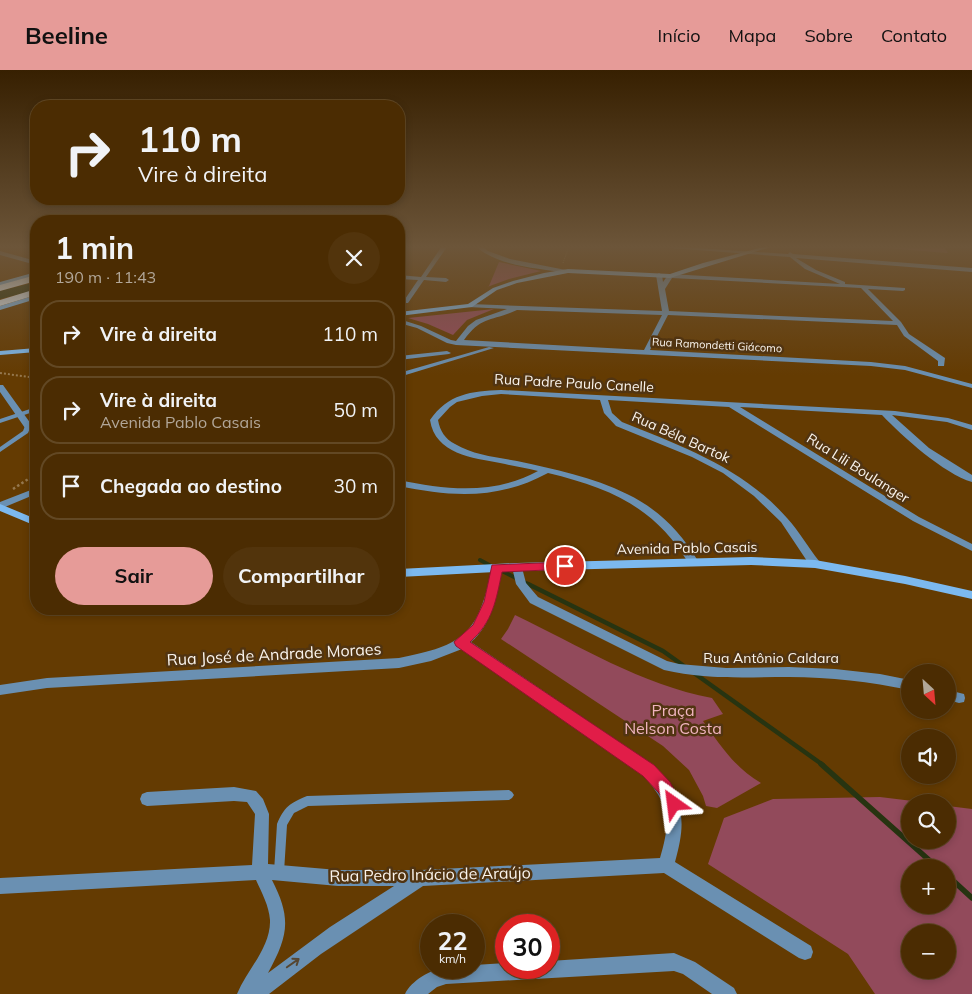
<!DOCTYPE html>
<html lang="pt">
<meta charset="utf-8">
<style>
:root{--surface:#4b2c02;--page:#52340c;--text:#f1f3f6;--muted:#b2a799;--line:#624824;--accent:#e69b98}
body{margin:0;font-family:Mulish,sans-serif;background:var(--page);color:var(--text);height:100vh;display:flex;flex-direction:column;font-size:19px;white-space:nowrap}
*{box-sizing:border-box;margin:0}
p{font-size:16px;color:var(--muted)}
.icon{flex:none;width:28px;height:28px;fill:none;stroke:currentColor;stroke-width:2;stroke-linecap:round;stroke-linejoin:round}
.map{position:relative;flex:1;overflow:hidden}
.details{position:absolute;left:30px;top:145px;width:375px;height:400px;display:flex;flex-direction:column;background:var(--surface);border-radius:20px;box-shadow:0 2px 8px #0003,0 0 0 1px var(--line)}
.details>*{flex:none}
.banner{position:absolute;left:30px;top:30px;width:375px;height:105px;border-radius:20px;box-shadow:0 2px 8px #0003,0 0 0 1px var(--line);background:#4b2c02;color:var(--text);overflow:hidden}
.needle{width:32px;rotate:154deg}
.buttons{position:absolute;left:901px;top:594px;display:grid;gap:10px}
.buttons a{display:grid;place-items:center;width:55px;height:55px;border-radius:50%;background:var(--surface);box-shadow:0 2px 8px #0003,0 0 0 1px var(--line);font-size:25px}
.speed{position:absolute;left:420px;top:844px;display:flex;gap:10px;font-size:25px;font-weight:700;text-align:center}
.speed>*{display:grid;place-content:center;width:65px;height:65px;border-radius:50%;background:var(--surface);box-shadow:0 2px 8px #0003,0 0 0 1px var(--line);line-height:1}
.speed small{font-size:12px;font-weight:400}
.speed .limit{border:8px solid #d22;background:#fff;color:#111}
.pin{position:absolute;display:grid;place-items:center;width:42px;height:42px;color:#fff;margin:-21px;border:2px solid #fff;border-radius:50%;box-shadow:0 1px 5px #0007}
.me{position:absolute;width:55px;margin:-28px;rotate:329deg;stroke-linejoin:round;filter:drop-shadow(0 0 4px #0008)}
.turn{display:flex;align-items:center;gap:18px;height:105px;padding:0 25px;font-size:22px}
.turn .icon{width:65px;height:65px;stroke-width:2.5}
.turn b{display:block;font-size:35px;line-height:42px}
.round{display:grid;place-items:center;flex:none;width:52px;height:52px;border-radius:26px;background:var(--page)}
.summary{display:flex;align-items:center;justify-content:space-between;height:85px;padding:0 25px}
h1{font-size:30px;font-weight:700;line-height:38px}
.action{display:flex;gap:10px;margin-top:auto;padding:10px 25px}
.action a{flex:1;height:58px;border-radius:30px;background:var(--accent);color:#111;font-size:20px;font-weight:700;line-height:58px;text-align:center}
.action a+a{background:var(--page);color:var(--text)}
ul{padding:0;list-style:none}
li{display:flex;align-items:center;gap:15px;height:68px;margin:0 10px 8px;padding:0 15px;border:2px solid var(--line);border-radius:20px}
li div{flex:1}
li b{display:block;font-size:19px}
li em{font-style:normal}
header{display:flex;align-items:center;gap:30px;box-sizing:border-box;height:70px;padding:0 25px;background:var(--accent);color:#111}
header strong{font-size:24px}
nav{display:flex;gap:28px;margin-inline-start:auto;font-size:18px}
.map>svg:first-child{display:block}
</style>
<header>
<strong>Beeline</strong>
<nav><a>Início</a><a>Mapa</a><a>Sobre</a><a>Contato</a></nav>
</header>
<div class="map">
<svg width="972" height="924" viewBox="0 0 972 924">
<rect width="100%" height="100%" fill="#643b02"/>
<!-- green -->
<path fill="#924a5b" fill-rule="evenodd" d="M860 176 944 177 948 183Z
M499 192 541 201 509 209 487 217 489 216Z
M494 239 467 250 453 265 428 254 408 248Z
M515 545C578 575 642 615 712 628L723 644 703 651C720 675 735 698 761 713L717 738 706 736 703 726 689 700 663 676 501 569 508 559Z
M880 727 921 732H910V770H948V736L972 739V924H875L848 884 708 794 724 748 773 729ZM910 798H948V835H910ZM910 862H948V900H910Z"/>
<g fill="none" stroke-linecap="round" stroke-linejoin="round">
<!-- stream-far2 -->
<path stroke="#273411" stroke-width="4" d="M480 490 493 497
M500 500 530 515"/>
<!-- stream-far1 -->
<path stroke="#273411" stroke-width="4.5" d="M528 514 663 581 684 596
M694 603 823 695"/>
<!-- stream -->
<path stroke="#273411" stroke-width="5.5" d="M821 694 938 798
M948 806 972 828"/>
<!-- river -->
<path fill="#273411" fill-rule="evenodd" d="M36 212V220L0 229V221Z"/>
<!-- path-far2 -->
<path stroke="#95784f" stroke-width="1" stroke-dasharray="1 1" stroke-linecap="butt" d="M563 193 569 176"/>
<!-- path-far1 -->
<path stroke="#95784f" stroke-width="2" stroke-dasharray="2 2" stroke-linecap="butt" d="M0 303 36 308"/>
<!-- path -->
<path stroke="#95784f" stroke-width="2.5" stroke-dasharray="2.5 2.5" stroke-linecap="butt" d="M13 419 36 404"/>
<!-- lane -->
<path fill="#6a90b2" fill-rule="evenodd" d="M36 337V341L0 353V349Z
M28 354 31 356 28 363 0 382V377L23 361 25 356Z
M509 720 512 722 514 725 512 728 509 730 308 736 294 743 287 755 284 802 283 806 279 807 275 806 274 802 277 754C284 737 290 733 307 726Z"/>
<!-- street -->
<path fill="#6a90b2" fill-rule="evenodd" d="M442 176 447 177 426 207 446 208 449 210 446 212 424 210 408 233H404L403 232 418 210 399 209V205L421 207Z
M475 176H481L488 181 510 189 571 201 568 203C538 198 499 197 475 176Z
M668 176 788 184 790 182 793 184 972 198V202L796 188 816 200 845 212V214L905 218V220L903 221 868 219 901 252 909 264 945 288 944 296H938V291L904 266 897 255 668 245 650 280 871 292 905 296 972 314V318L905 300 871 296 456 275 447 273 417 258 399 253V249L421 256 451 270 456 271 468 256 476 250 507 239 468 237V235L470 234 662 241 656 205 659 203 662 205 663 212 668 205 670 204 840 214 805 199 790 187 670 178ZM672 208 861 218 893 251 669 241 665 219ZM517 240 662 245 644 280 464 270C482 245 492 252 517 240Z
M0 181 36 191V195L0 185Z
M489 277 494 278 399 307V303Z
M447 281 451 283 449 284 399 290V286Z
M0 315H3L31 354V358H25L0 322Z
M501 320 895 341 948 348 972 355V360L947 352 892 345 929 378 972 405V412C944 404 902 366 882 345L740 337 919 447 972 474V481L913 451 729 337 608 330 612 343 622 352C682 376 743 398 787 448 799 461 808 477 819 491L820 494 819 497H811L781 452 754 426 723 403 692 387 616 356 604 343 600 330 501 324 482 326 457 332 450 337 438 350C440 361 445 369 455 374 473 385 496 387 517 391 554 399 593 407 627 424 658 439 680 461 698 491L697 494H689C655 437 610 418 548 403 498 430 452 427 399 416V410C447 420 494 425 538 401 526 398 513 396 500 393 473 388 435 384 430 350 448 324 471 321 501 320Z
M36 418V424L0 439V432Z
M517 493 521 494 526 513 538 527 667 591 679 594 726 598 789 597 835 599 880 604 910 610V620C870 612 830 607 789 607 747 607 706 610 664 600L530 533 516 514 512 497Z
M497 494 501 495 502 498C497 524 492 555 471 572L654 696C684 730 687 749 675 792L811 876 813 882 811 888 805 890 799 888 664 803 423 816 321 884 269 924H237C247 900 271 877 270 850 269 836 262 823 256 810L0 824V808L252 795 255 744 247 732 234 731 147 736 142 734 140 729 142 724 147 722 234 717 256 721 263 729 269 744 268 794 338 800H421L660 788C671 750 670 736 644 706L462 579 431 591 399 598 47 618 0 625V615L47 608 399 588C465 575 478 564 492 498L493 495ZM272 810 338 816H394L330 857 268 903C288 866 292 849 272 810Z
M948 620 964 624 965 628 964 632 959 633 948 630Z
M674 883 695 892 734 918 737 924H712L683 904 674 901 446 914 437 917 428 924H405C411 911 431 899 445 898 454 896 464 898 474 898V895L506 893V898H549V891Z"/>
<!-- secondary -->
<path fill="#7cb9ef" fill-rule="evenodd" d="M767 176H774L670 208 568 203 517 213 497 220 472 237 399 246V242L468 234 493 218 513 211 544 203 568 199 670 204 703 193Z
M36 202V206L0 216V212Z
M36 225V229L0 240V236Z
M36 278V282L0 285V281Z
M0 434 36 449V456L0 441Z
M751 487 815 490 905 506 972 521V529L905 514 815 498 751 495 517 501 399 507V499L517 493Z"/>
<!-- highway -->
<path fill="#dceefe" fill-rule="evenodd" d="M36 205V211L0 221V215Z
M36 219V225L0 236V230Z"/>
</g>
<!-- one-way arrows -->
<defs><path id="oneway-shaft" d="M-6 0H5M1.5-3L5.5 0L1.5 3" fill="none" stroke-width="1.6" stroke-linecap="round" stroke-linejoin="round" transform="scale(1.25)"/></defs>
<use stroke="#564631" href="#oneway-shaft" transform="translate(293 893) rotate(-35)"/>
<!-- sky -->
<linearGradient id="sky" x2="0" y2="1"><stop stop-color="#372001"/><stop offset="0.58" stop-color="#6c5539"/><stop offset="1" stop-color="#6c5539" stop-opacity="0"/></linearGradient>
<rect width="972" height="305" fill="url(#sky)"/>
<!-- route -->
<path fill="#e11d48" stroke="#92132f" d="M565 492 569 493 571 496 569 499 502 502C496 530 493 552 470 572L654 695 670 712 682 734 679 740 674 742 668 740 659 723 643 706 456 576 454 572 473 555 484 532 492 495Z"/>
<g text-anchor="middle" stroke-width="5" stroke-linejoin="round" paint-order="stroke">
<!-- far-street labels -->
<g font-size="11" fill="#faf4ed" stroke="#513411">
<text transform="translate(717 275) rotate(3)" y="4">Rua Ramondetti Giácomo</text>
</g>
<!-- street labels -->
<g font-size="14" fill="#faf4ed" stroke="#513411">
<text transform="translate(574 313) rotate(3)" y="5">Rua Padre Paulo Canelle</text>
<text transform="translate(681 367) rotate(24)" y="5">Rua Béla Bartok</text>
<text transform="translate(858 398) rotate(32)" y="5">Rua Lili Boulanger</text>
<text transform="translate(687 478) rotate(-1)" y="5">Avenida Pablo Casais</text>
<text x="771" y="593">Rua Antônio Caldara</text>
</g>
<!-- near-street labels -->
<g font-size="16" fill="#faf4ed" stroke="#513411">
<text transform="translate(274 584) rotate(-3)" y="6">Rua José de Andrade Moraes</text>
<text transform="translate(430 804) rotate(-1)" y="6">Rua Pedro Inácio de Araújo</text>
</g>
<!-- near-park labels -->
<g font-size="16" fill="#f0b4bf" stroke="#513411">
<text x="673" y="646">Praça<tspan x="673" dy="18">Nelson Costa</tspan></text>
</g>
</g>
</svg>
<div class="buttons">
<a><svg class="needle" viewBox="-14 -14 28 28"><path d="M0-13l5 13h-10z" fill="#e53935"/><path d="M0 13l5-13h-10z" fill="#b2a799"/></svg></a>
<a><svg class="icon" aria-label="sound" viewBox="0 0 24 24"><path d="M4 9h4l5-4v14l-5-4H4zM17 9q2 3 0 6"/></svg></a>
<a><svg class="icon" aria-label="search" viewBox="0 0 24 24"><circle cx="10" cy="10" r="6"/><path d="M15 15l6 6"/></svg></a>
<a>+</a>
<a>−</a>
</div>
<div class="speed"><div>22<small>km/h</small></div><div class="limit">30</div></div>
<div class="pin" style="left:565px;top:496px;background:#d93025"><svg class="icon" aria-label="arrive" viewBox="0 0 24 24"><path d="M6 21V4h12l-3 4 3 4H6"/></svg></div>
<svg class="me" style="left:674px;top:734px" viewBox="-20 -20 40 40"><path d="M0-17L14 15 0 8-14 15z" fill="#e11d48" stroke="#fff" stroke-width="4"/></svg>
<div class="banner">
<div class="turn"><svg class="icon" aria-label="right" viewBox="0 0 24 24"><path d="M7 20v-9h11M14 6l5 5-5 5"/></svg><div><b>110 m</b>Vire à direita</div></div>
</div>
<section class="details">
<div class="summary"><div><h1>1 min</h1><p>190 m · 11:43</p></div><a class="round"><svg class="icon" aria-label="close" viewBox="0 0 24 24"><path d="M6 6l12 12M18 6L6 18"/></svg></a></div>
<ul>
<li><svg class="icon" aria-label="right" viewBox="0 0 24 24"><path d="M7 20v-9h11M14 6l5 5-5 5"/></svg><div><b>Vire à direita</b></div><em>110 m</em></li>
<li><svg class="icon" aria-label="right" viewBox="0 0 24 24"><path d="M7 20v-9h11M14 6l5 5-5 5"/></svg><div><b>Vire à direita</b><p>Avenida Pablo Casais</p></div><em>50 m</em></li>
<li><svg class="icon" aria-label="arrive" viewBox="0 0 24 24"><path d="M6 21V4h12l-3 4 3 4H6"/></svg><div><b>Chegada ao destino</b></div><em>30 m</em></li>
</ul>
<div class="action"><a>Sair</a><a>Compartilhar</a></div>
</section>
</div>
